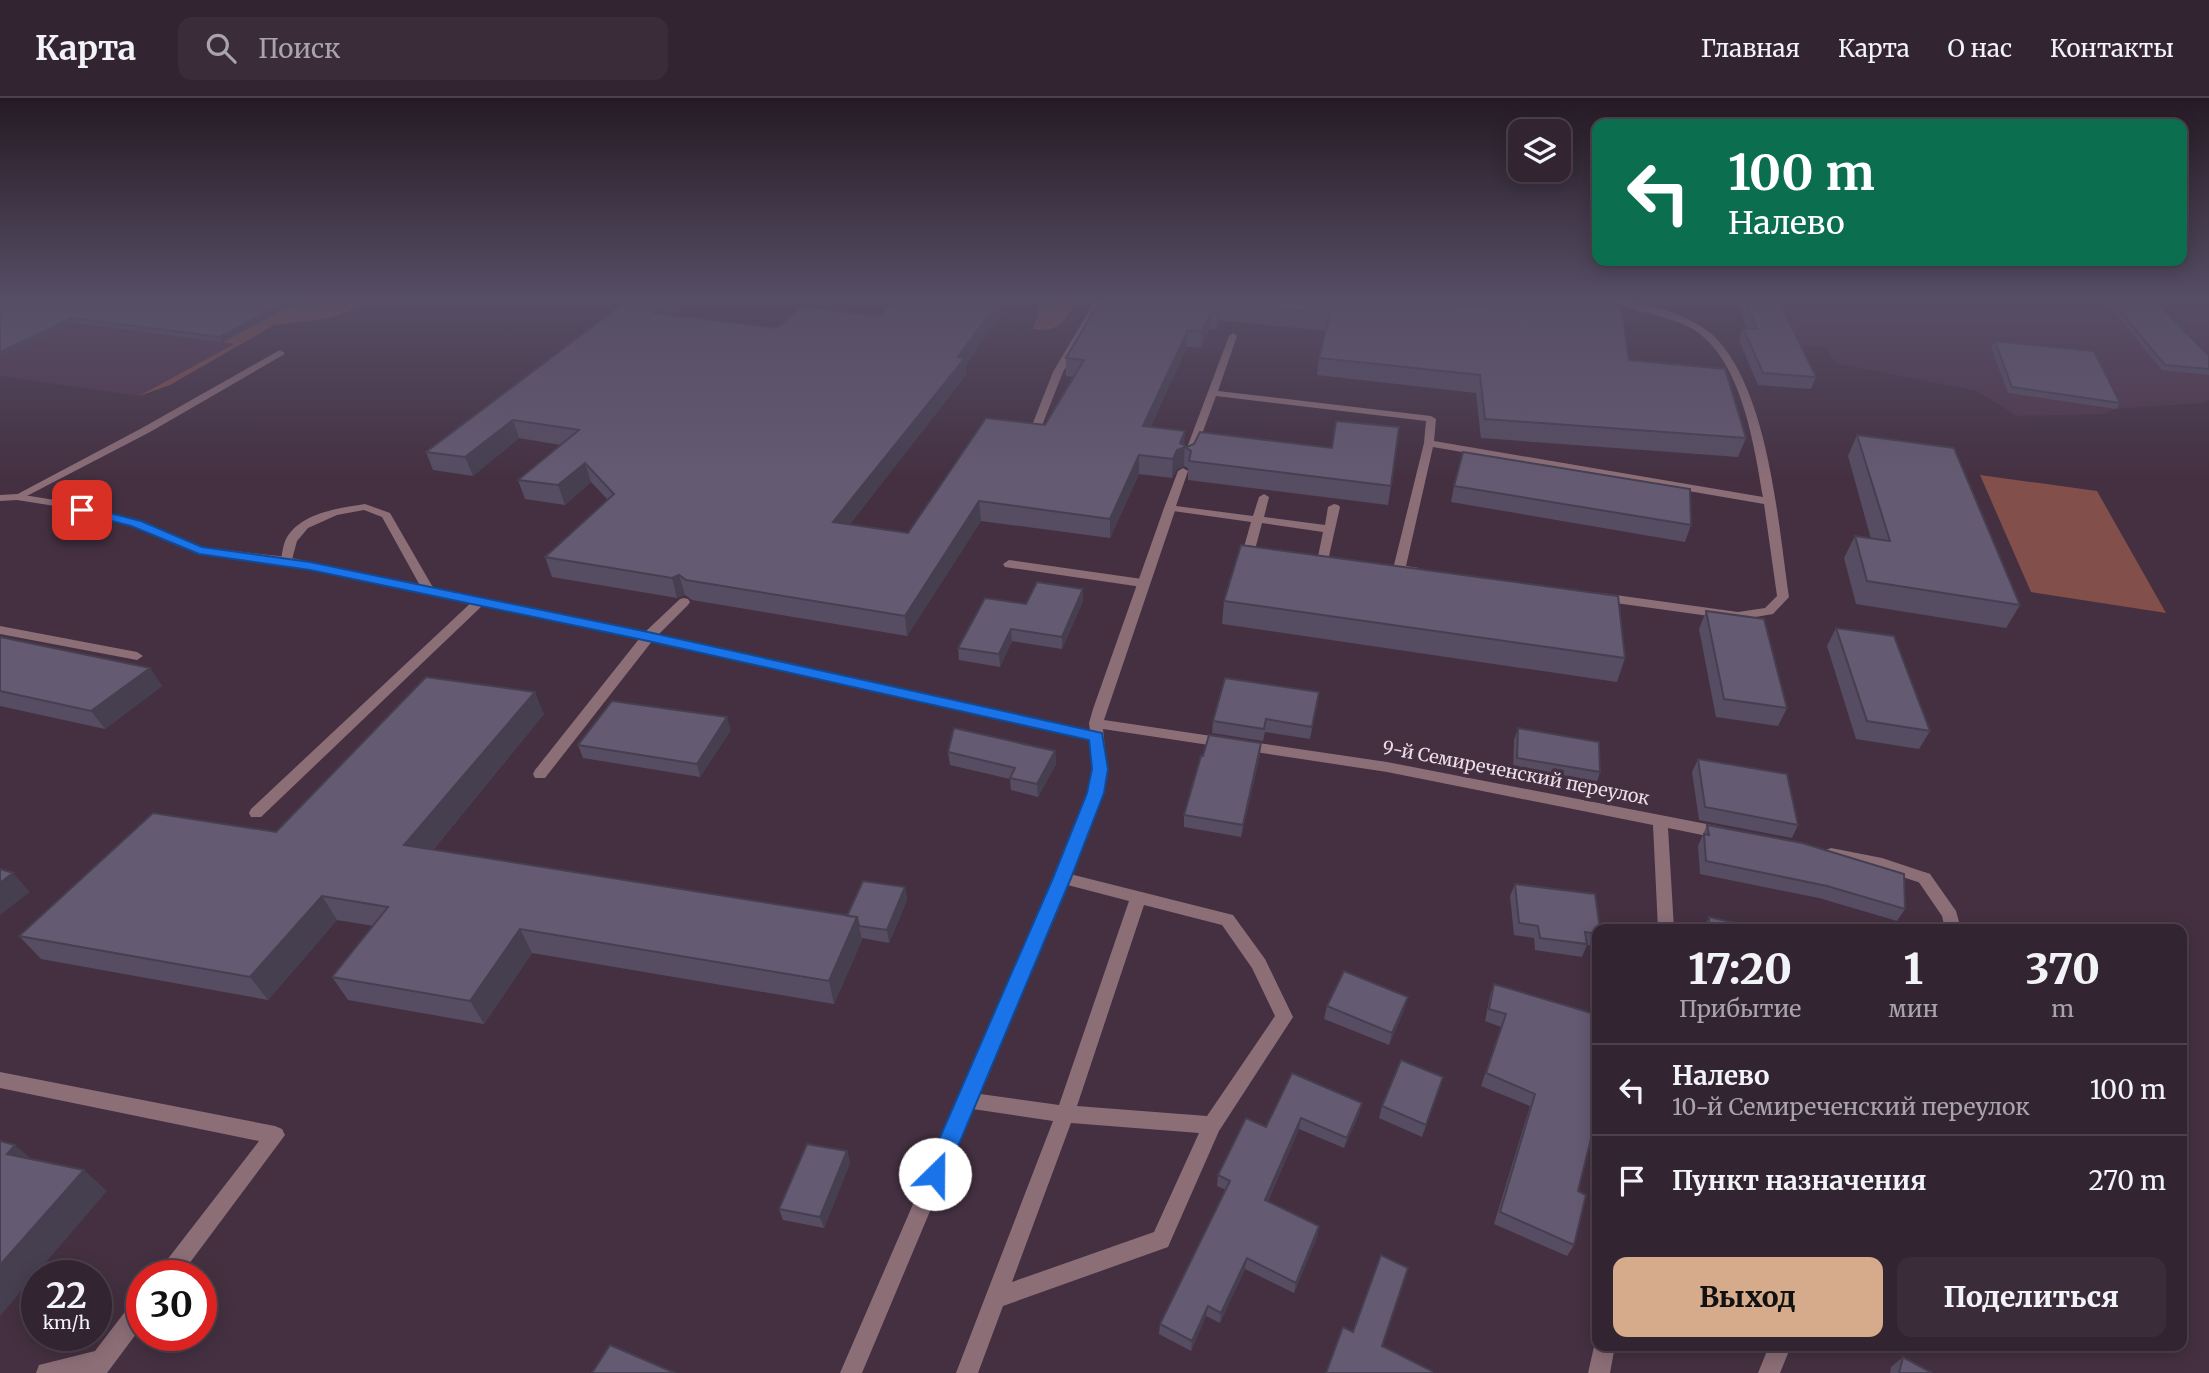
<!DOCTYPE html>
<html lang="ru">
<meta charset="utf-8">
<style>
:root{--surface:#332431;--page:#3b2c39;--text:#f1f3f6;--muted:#a9a4ab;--line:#4e414d;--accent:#d6ab8b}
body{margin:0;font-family:Merriweather,serif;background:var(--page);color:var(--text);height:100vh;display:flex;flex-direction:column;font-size:26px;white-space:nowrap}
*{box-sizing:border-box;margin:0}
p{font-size:23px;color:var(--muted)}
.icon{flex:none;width:38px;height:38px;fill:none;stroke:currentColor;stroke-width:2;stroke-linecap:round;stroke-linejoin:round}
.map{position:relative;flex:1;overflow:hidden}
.details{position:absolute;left:1592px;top:826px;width:595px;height:427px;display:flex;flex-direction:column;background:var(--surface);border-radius:14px;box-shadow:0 4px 18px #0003,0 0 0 2px var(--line)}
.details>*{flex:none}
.banner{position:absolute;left:1592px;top:21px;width:595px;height:147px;border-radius:14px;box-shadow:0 4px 18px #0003,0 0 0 2px var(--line);background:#0b6e4f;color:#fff;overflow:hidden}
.buttons{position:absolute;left:1508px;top:21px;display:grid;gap:14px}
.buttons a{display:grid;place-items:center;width:63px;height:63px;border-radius:14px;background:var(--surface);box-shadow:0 4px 18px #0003,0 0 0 2px var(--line);font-size:35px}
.speed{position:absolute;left:21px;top:1162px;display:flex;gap:14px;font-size:35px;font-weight:700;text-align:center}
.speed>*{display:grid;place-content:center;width:91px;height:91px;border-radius:50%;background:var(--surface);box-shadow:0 4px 18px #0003,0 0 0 2px var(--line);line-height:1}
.speed small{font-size:18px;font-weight:400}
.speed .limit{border:10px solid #d22;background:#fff;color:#111}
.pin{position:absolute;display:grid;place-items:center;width:60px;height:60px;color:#fff;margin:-30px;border-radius:14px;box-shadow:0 4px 10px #0006}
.me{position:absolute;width:77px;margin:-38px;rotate:23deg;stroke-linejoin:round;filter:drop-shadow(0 0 5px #0008)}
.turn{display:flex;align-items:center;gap:24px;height:147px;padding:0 21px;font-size:32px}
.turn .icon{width:91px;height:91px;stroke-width:2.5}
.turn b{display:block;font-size:49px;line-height:60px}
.eta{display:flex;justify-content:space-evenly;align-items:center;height:119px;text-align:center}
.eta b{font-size:42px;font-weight:800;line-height:49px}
.button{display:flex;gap:14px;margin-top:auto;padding:14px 21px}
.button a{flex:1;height:80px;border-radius:14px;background:var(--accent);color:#111;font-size:28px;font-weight:800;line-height:80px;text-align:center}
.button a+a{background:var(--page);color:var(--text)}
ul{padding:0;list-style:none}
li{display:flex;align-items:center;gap:21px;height:91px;padding:0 21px;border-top:2px solid var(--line)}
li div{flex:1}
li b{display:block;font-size:26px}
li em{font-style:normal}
header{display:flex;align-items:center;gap:42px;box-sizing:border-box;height:98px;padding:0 35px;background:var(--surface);border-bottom:2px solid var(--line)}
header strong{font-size:33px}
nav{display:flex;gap:38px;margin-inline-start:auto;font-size:24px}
.search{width:490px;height:63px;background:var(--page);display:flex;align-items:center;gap:18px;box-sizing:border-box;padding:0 24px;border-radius:14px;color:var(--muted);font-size:26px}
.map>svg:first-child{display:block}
</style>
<header>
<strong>Карта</strong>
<div class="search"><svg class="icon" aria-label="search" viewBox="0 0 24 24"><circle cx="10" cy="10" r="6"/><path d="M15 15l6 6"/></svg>Поиск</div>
<nav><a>Главная</a><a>Карта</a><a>О нас</a><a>Контакты</a></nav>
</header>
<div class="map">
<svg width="2209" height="1275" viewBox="0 0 2209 1275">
<rect width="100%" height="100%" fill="#443041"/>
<!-- built -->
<path fill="#50364c" d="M0 201 224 244 235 245 139 298 0 278Z
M1735 201H2209V302L2203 305 2116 311 2103 316 2017 318 1977 293 1835 265 1826 249 1739 242 1749 235Z"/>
<!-- green -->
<path fill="#834f4a" d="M302 201H409L392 207 367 206 330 220 274 227 170 287 139 298 234 246 223 244Z
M1042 201H1078C1064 222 1061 235 1033 231Z
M1980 377 2097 393 2166 515 2031 494Z"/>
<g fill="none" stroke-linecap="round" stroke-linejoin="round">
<!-- lane -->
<path fill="#8c6e77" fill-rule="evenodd" d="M1096 201H1104L1063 274 1041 330 1032 332 1031 330 1053 274Z
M1607 201C1638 201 1694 217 1716 240 1769 296 1778 425 1789 499L1773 516 1738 522 1601 503 1595 499 1601 495 1738 514 1765 510 1777 498 1764 406 1433 349 1406 468 1419 470V476L1395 474 1393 471 1424 345 1426 323 1216 298 1192 363 1187 366 1182 363 1229 238 1233 235 1237 238 1218 293 1431 318 1436 321 1434 343 1763 399C1754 346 1741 256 1689 229 1663 216 1632 214 1607 201Z
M280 252 285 255 283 257 150 334 21 401 17 402 12 399 142 330Z
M1183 370 1188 373 1176 408 1253 418 1259 399 1264 396 1269 399 1264 419 1325 427 1328 409 1334 406 1338 407 1340 409 1325 476H1317L1315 473 1323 434 1262 425 1252 463 1246 467 1240 463 1251 424 1166 412 1164 410 1178 373Z
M365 406 390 415 435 493 433 496H425L423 493 382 419 364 412 337 417 308 430 297 443 291 465H283L281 463C282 456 283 447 286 441 300 415 339 410 365 406Z
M1009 462 1142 481 1148 485 1142 489 1005 469 1003 466Z
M479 500 483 501 485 504 483 507 261 719H251L249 715 251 711 475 501Z
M684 500 688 501 690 504 688 507 653 542 545 680H535L533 676 535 672 643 536 680 501Z
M0 528 137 554 143 558 137 562 0 536Z
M1062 774 1233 817 1265 861 1293 919 1219 1033 1168 1149 1003 1208 978 1275H956L1053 1023 966 1010 959 1008 957 1002 959 996 966 994 1059 1007 1129 803 1056 784 1054 780 1056 776ZM1144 807 1222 827 1252 870 1275 918 1207 1018 1077 1008ZM1071 1025 1199 1035 1154 1134 1012 1184Z
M1924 774 1930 776 1956 813 1961 831H1945L1942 818 1916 780 1918 776Z
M0 974 275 1028 282 1031 285 1037 180 1178H157L160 1171 259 1043 0 990Z
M142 1199V1228L107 1275H36L39 1267 95 1253 134 1202Z
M1769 1248H1791L1780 1275H1758Z"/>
<!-- street -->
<path fill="#8c6e77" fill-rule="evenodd" d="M17 396 55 402 140 423 201 449 287 459 648 535 1090 633 1089 625 1093 611 1164 410 1170 407 1176 410 1104 622 1387 664 1722 729 1727 731 1730 735 1727 739 1722 741 1668 730 1674 831H1658L1653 727 1387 674 1103 631 1107 671 1103 695 1070 780 862 1275H840L1054 780 1089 695 1093 671 1090 642 648 543 287 467 199 455 132 427 55 408 17 402 0 403V397Z
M1831 750 1882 760 1930 776 1932 780 1930 784 1924 786 1881 772 1826 760 1823 756 1826 752Z
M1596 1240 1598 1248H1615L1610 1275H1588Z"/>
</g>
<!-- wall -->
<path fill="#564d62" d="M0 201H302L223 244 75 225 0 260Z
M1101 201 1416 202 1487 209 1488 201H1615L1629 262 1746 340 1738 359 1481 340 1476 295 1317 277 1319 260 1326 233 1219 222 1216 231H1210L1201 250 1187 249 1151 328 1187 349 1391 388 1388 407 1188 382V370L1184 368 1177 371 1172 380 1139 376 1110 440 981 423 907 538 692 502 685 497 677 500 552 479 545 459 608 402 591 384 565 407 525 401 518 382 561 347 519 340 473 378 433 372 426 354 676 218 966 268V277L850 426 908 435 1045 327 1074 279 1066 278V260Z
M1735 201H1778L1816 279 1811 291 1758 287 1739 242 1743 230H1747Z
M2103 201H2153L2209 258V277L2162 272Z
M1995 243 2120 305 2116 311 2008 295 1991 249Z
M1857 337 2020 507 2006 530 1856 506 1844 460 1855 438 1871 441 1848 358Z
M1454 388 1691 427 1685 444 1451 404Z
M1083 503 1062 551 1012 543 1000 569 959 562 958 550 1026 506Z
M1224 503 1625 560 1617 584 1222 526Z
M1706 513 1787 610 1778 628 1716 619 1699 531Z
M1836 530 1930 633 1919 651 1856 641 1827 548Z
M0 539 150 570 162 588 105 631 0 608Z
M1319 594 1310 641 1265 634 1263 643 1212 635 1213 623Z
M544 616 433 752 847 818 905 789 907 802 889 845 862 840V842L834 906 532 855 484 926 348 902 332 879 374 828 337 822 268 902 41 861 19 838 276 734Z
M1518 630 1600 674 1596 687 1513 672 1514 642Z
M731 632 700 679 583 660 578 647Z
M1055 653 1056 666 1038 699 1011 692 1010 681 950 667 948 654Z
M1260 657 1241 739 1184 729V717Z
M1698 661 1798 727 1792 740 1699 722 1692 674Z
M1707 727 1905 811 1897 823 1819 800 1700 776 1698 748Z
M1515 786 1598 831V843L1595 848 1587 847 1582 859 1535 852 1534 840 1514 837 1510 798Z
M1709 819 1762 831H1703Z
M1494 886 1578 1093 1574 1147 1567 1158 1494 1126 1530 1008 1481 988 1501 929 1485 923 1490 898Z
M1327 908 1404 912 1389 947 1324 921Z
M1443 979 1422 1039 1379 1020 1382 1008Z
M1362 1005 1359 1016 1344 1050 1299 1031 1268 1103 1319 1128 1317 1139 1294 1195 1245 1171 1220 1225 1206 1218 1191 1253 1159 1236 1160 1226 1226 1092 1217 1088 1218 1077 1266 1029Z
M847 1053 850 1065 824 1130 783 1122 779 1111Z
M1903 1259 1932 1275H1890L1891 1269Z"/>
<!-- shaded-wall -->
<path fill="#463f50" d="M290 201H302L223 244 220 239Z
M671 201H696L658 232 654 215Z
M1000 201H1012L966 268V277L837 443 833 424 958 259Z
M1221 205 1219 222 1216 231 1217 214Z
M1211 214 1210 231 1201 250 1202 233Z
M72 220 75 225 0 260V254Z
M1188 232 1187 249 1143 346V328Z
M513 322 519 340 473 378 465 359Z
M1185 333 1184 368 1177 371 1172 380 1173 361Z
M1139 357V376L1110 440V421Z
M585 365 591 384 565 407 558 387Z
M979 403 981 423 907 538 905 518Z
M679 477 685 497 677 500 672 480Z
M1083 491V503L1062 551V539Z
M1011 531 1012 543 1000 569 999 556Z
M150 570 162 588 105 631 91 613Z
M535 594 544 616 417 771 404 747Z
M727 619 731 632 700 679 697 666Z
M1261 645 1260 657 1241 739 1243 727Z
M1055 653 1056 666 1038 699 1037 686Z
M13 775 30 794 0 817V785Z
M905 789 907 802 889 845 887 832Z
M322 798 337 822 268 902 250 879Z
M857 819 862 842 834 906 829 883Z
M520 831 532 855 484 926 470 903Z
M1408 899 1404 912 1389 947 1392 935Z
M1362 1005 1359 1016 1344 1050 1347 1040Z
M1301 1020 1299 1031 1263 1113 1265 1102Z
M15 1047 40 1068 7 1056Z
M847 1053 850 1065 824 1130 820 1119Z
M84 1072 107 1093 0 1218V1167Z
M1319 1128 1317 1139 1294 1195 1296 1185Z
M1247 1160 1245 1171 1220 1225 1221 1215Z
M1208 1208 1206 1218 1191 1253 1192 1243Z"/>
<!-- building -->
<path fill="#645a72" stroke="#463f50" stroke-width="2" d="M0 201H290L220 239 72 220 0 254Z
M629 201H671L654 215 777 230 800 209 880 218 895 201H1000L958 259 965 260 833 424 908 435 986 320 1045 327 1084 262 1066 260 1101 201H1416V202L1490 209V201H1615L1616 207 1621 208 1629 262 1725 271 1746 340 1485 321 1480 277 1319 260 1330 216 1221 205 1217 214H1211L1202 233 1188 232 1143 328 1185 333 1180 345 1187 349 1194 346 1200 334 1332 350 1336 323 1399 329 1391 388 1189 363 1191 353 1185 349 1177 352 1173 361 1139 357 1110 421 979 403 905 518 686 482 679 477 672 480 545 459 614 396 585 365 558 387 518 382 579 332 513 322 465 359 426 354Z
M1744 201H1778L1816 279 1763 275 1743 230 1757 231Z
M2110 201H2153L2209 258V271L2165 267Z
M1995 243 2094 253 2120 305 2012 289Z
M1857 337 1954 350 2020 507 1867 483 1855 438 1890 443Z
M1463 354 1690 391 1691 427 1454 388Z
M1241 447 1618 498 1625 560 1224 503Z
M1037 484 1083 491 1062 539 1011 531 999 556 958 550 985 500 1026 506Z
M1706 513 1764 521 1787 610 1724 601Z
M1836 530 1894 538 1930 633 1867 623Z
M0 539 150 570 91 613 0 593Z
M426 579 535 594 404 747 857 819 829 883 520 831 470 903 332 879 388 809 322 798 250 879 19 838 153 715 276 734Z
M1225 580 1319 594 1312 629 1266 621 1264 631 1213 623Z
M612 603 727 619 697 666 578 647Z
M954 630 1055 653 1037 686 1010 680 1015 670 948 654Z
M1518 630 1599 644 1600 674 1517 660Z
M1209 637 1261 645 1243 727 1184 717 1201 658H1203Z
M1698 661 1787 676 1798 727 1705 709Z
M1707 727 1802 745 1904 776 1905 811 1827 788 1706 763 1704 736 1709 737Z
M0 771 13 775 0 785Z
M863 783 905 789 887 832 859 828 857 819 847 818Z
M1515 786 1595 796 1600 831H1598V836L1585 834 1587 846 1540 840 1538 828 1519 825Z
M1709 819 1762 831H1709Z
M1344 873 1408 899 1392 935 1327 908Z
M1494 886 1598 917 1592 979 1598 982V1013L1578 1093 1586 1097 1574 1147 1500 1114 1535 996 1486 975 1506 916 1489 911Z
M1401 962 1443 979 1426 1027 1382 1008Z
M1292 975 1362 1005 1347 1040 1301 1020 1265 1102 1319 1128 1296 1185 1247 1160 1221 1215 1208 1208 1192 1243 1160 1226 1230 1083 1218 1077 1246 1020 1266 1029Z
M0 1043 15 1047 7 1056 84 1072 0 1167Z
M807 1046 847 1053 820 1119 779 1111Z
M1381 1157 1408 1170 1382 1248 1432 1273V1275H1326L1343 1229 1353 1234Z
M610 1247 675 1275H592Z
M1903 1259 1932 1275H1899Z"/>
<!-- sky -->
<linearGradient id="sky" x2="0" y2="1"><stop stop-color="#251a24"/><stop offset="0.53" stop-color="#564e65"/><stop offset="1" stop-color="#564e65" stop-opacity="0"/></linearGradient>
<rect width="2209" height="380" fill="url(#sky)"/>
<!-- route -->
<path fill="#1a73e8" stroke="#114b97" stroke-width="2" d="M82 408 141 423 202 449 310 464 648 534 1102 635 1108 671 1104 695 1071 780 943 1084 935 1087 927 1084 924 1076 1053 780 1087 695 1092 671 1089 642 648 543 310 472 199 456 131 428 77 414V409Z"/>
<g text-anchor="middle" stroke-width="7" stroke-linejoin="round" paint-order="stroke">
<!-- street labels -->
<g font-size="18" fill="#eddfea" stroke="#443041">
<text transform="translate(1516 675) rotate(11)" y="6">9-й Семиреченский переулок</text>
</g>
</g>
</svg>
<div class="buttons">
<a><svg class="icon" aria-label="layers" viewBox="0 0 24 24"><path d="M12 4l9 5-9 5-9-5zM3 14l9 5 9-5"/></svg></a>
</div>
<div class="speed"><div>22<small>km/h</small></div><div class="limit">30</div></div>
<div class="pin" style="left:82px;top:412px;background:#d93025"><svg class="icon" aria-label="arrive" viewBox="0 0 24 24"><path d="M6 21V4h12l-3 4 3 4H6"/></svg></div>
<svg class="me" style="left:935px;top:1076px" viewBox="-20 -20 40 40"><circle r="19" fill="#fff"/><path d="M0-13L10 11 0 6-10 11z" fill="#1a73e8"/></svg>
<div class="banner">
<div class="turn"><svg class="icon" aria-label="left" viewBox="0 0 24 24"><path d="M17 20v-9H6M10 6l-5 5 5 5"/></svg><div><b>100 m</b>Налево</div></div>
</div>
<section class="details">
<div class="eta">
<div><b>17:20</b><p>Прибытие</p></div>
<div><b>1</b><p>мин</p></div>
<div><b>370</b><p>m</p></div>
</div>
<ul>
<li><svg class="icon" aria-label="left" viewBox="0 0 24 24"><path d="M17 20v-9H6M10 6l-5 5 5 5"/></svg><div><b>Налево</b><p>10-й Семиреченский переулок</p></div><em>100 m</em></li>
<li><svg class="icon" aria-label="arrive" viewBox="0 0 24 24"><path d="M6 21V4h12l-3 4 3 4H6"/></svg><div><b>Пункт назначения</b></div><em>270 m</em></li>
</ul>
<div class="button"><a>Выход</a><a>Поделиться</a></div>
</section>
</div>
